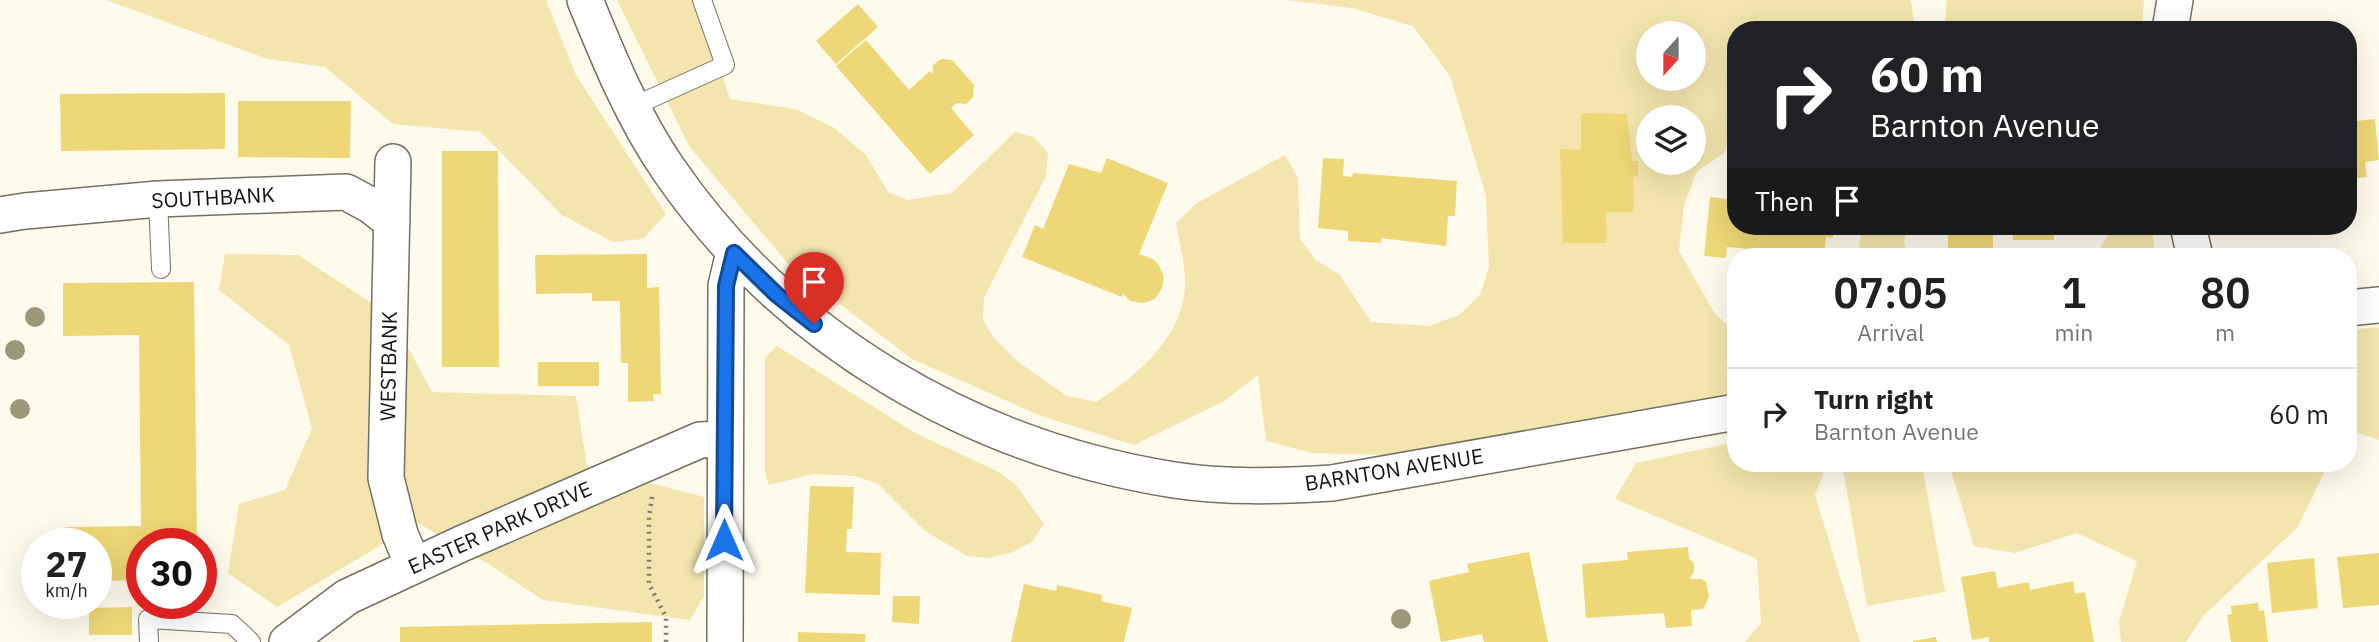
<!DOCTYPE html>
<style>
:root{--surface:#fff;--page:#f2f2f2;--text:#202124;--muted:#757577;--line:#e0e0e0}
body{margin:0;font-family:"IBM Plex Sans",sans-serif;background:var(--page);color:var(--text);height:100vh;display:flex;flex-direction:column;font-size:26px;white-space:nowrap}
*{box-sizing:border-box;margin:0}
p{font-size:23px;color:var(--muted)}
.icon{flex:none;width:38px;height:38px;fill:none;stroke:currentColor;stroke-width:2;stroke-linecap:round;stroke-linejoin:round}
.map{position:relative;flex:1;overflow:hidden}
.sheet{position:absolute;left:1727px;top:248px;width:630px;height:224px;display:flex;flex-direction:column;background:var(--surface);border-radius:28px;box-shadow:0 7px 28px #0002}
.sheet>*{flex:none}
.top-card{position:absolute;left:1727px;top:21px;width:630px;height:214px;border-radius:28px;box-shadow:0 7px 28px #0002;background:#202124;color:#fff;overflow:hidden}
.needle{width:46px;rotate:201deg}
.buttons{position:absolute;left:1636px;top:21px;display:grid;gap:14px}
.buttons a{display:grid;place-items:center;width:70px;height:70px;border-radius:50%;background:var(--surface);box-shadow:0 7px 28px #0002;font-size:35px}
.speed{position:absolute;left:21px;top:528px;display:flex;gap:14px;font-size:35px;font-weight:700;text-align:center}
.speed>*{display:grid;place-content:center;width:91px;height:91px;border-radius:50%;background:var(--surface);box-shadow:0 7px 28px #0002;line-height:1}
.speed small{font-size:18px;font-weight:400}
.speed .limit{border:10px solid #d22;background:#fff;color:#111}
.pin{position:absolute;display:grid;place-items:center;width:60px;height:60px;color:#fff;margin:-72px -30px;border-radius:50% 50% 50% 0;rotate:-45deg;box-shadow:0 0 7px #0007}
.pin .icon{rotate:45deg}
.me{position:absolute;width:77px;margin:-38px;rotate:0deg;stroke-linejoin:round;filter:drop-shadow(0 0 5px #0008)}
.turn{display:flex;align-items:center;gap:24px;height:147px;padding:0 28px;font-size:32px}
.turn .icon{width:91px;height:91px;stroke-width:2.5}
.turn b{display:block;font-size:49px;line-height:60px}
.then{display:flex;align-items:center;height:66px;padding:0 28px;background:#0003;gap:14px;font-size:26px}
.eta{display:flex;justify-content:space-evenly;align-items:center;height:119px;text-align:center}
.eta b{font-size:42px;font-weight:600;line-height:49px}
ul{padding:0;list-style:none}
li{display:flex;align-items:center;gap:21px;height:91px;padding:0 28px;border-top:2px solid var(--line)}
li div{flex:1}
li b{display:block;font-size:26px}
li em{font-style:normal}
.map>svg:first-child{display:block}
</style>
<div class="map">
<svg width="2379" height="642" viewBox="0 0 2379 642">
<rect width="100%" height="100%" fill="#fefbed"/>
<!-- green -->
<path fill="#f3e5ad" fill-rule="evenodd" d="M106 0H546L576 75 666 214 643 239 613 242 562 215 481 132 393 124 325 67 268 59Z
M617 0H699L730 99 795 109 833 127 866 155 888 192 908 200 952 193 1015 132 1034 137 1048 153 1046 176 984 298 983 319 993 337 1018 362 1067 396 1096 402C1137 377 1186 334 1185 282 1185 263 1179 242 1176 223L1197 203 1285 155 1298 178 1300 239 1316 260 1340 275 1371 322 1429 326 1459 315 1480 295 1489 267 1486 196 1450 76 1413 26 1352 8 1286 0H1911L1915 30H1736V130L1723 154 1697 171 1684 205 1679 251 1714 312 1736 334V392L1700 407 1587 428 1383 455 1312 453 1266 441 1258 375 1224 401 1134 445 1041 416 912 359 790 266 689 146ZM1648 33H1694V79H1648ZM1648 117H1694V163H1648Z
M1947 0H2144L2142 30H2046L1945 21Z
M1862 226H1908L1904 241 1907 257H1858Z
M2108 226H2152L2155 257H2095L2109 233Z
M225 254 298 255 391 316 432 392 576 396 587 467 704 497V596L690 620 543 600 490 565 418 523 277 607 228 573 239 504 285 490 312 429 289 345 219 290Z
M2379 327V440L2349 430 2348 330Z
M777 346 915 433 1001 473 1016 485 1044 524 1032 542 1013 552 989 558 967 556 925 531 878 484 855 476 813 474 769 485 765 472V358Z
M1736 442V464H1827L1815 495 1860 642H1745L1761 623 1757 559 1615 499 1636 463Z
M1842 464H1922L1945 592 1867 606Z
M1949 464H2328L2298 527 2204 615 2186 642H2121L2119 622 2137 561 2077 533 2015 553 1974 546Z"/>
<!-- building -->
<path fill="#eed776" d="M858 4 878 27 836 64 816 41Z
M866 40 909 90 930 71 933 74V65L941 59 952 60 974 85 973 97 966 104 957 103 951 108 974 135 930 174 836 66Z
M225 93V149L61 151 60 94Z
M238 101H351L350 158 238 157Z
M1581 113 1627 114 1632 161H1638V175L1633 177 1634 212H1606L1607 243H1563L1560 149 1581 150Z
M2375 119 2379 160 2365 162 2367 177 2348 179V122Z
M442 151H498L499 367H442Z
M1107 158 1168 183 1139 254 1153 259 1160 267 1164 277 1162 288 1155 299 1144 303 1130 301 1123 293 1122 297 1022 257 1035 225 1043 229 1069 164 1101 173Z
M1323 158 1344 159 1343 176 1352 177 1353 173 1457 181 1455 216H1448L1446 246 1381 238V243L1348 241V231L1318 228Z
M1710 197 1736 200V226H1834L1833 238 1826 237 1824 257H1786L1787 252 1727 247 1726 258 1704 256Z
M1948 226H1993V257H1948Z
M2007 226H2082V228L2054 229V240H2013V228H2007Z
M647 254V288L659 287 661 394H653L654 401 628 402V363H621L620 301H592V293L536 294 535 255Z
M194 282 197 544H142V580L96 581V544H65V527L141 526 139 335 63 336V283Z
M538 362H599V386H538Z
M810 486 854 487 852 529H847L846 552 881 553 880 595 805 593Z
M1688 547 1689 559 1694 563V571L1690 579H1702L1706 582 1709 596 1703 609 1691 610 1692 626 1666 628 1664 613 1586 618 1582 564 1628 560 1627 552Z
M1529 552 1548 642H1484L1482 634 1441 642 1429 581 1469 572 1467 564Z
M2379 553V605L2343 608 2337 557Z
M2314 558 2318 608 2272 613 2267 563Z
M1995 571 1998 588 2029 582 2030 590 2073 581 2075 594 2085 592 2094 642H1989V637L1972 640 1961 577Z
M1024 584 1056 591 1057 585 1102 595 1101 601 1132 608 1124 642H1011Z
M893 596H920L919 624 892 622Z
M2258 603 2259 611 2264 610 2268 642H2231L2227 615 2232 614 2231 606Z
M132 607V635H89V608Z
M652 622V642H400V627Z
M798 632 865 634V642H798Z
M1936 637 1937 642H1913V641Z"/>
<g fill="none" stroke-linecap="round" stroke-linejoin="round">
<!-- lane casing -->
<g stroke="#747061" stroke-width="20">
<path id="lane" d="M632 107 725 65 702 0
M158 199 161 269
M149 642 148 619 232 624 251 642"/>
</g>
<!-- street casing -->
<g stroke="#747061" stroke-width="38">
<path id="street" d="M585 0C609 59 633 118 669 170 786 340 972 448 1174 480 1226 488 1280 486 1332 483L1736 412
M2170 30 2175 0
M393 162 386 478 400 534 413 565
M0 215 25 211 158 199 346 192 370 205 392 222
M2188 226 2195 257
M2348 308 2379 305
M287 642 347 597 461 544 700 440 724 439
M725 642 726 286 734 252"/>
</g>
<!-- path -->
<path stroke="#7f7d73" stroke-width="4.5" stroke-dasharray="2 5" stroke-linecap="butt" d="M652 497 649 517V584L666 617V642"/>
<!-- lane -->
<use href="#lane" stroke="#fff" stroke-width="18"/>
<!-- street -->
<use href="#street" stroke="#fff" stroke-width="35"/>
</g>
<!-- trees -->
<g fill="#9d9679">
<circle cx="35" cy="317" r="10"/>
<circle cx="15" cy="350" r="10"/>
<circle cx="20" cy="409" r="10"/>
<circle cx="1401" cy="619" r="10"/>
</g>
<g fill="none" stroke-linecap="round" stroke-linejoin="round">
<!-- route casing -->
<g stroke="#114b97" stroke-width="18">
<path id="route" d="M724 540 726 286 734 253 777 295 814 324"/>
</g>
<!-- route -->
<use href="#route" stroke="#1a73e8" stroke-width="12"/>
</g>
<g text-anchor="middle" stroke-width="6" stroke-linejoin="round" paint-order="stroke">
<!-- street labels -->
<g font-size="21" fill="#16140e" stroke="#fff">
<text transform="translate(213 198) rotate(-3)" y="7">SOUTHBANK</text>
<text transform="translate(389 366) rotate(-89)" y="7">WESTBANK</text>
<text transform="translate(1394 470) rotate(-9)" y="7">BARNTON AVENUE</text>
<text transform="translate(500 528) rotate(-24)" y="7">EASTER PARK DRIVE</text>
</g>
</g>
</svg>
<div class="buttons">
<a><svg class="needle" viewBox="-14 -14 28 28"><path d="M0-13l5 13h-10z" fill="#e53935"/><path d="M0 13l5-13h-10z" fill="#757577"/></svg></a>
<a><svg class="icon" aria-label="layers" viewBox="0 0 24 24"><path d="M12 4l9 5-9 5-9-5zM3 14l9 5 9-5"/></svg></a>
</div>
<div class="speed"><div>27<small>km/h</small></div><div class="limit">30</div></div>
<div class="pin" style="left:814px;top:324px;background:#d93025"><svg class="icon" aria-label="arrive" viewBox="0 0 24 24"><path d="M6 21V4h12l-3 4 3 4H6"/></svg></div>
<svg class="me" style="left:724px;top:540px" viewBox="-20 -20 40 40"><path d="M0-17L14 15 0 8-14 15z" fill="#1a73e8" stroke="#fff" stroke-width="4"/></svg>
<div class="top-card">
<div class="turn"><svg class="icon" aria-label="right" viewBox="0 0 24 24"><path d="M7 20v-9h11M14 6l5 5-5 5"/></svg><div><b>60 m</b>Barnton Avenue</div></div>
<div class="then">Then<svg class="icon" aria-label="arrive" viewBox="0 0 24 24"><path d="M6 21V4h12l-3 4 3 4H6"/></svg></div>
</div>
<section class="sheet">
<div class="eta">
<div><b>07:05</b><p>Arrival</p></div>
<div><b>1</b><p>min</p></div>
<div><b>80</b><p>m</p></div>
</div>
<ul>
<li><svg class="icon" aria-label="right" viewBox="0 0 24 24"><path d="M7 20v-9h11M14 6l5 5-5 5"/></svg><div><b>Turn right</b><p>Barnton Avenue</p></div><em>60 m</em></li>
</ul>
</section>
</div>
